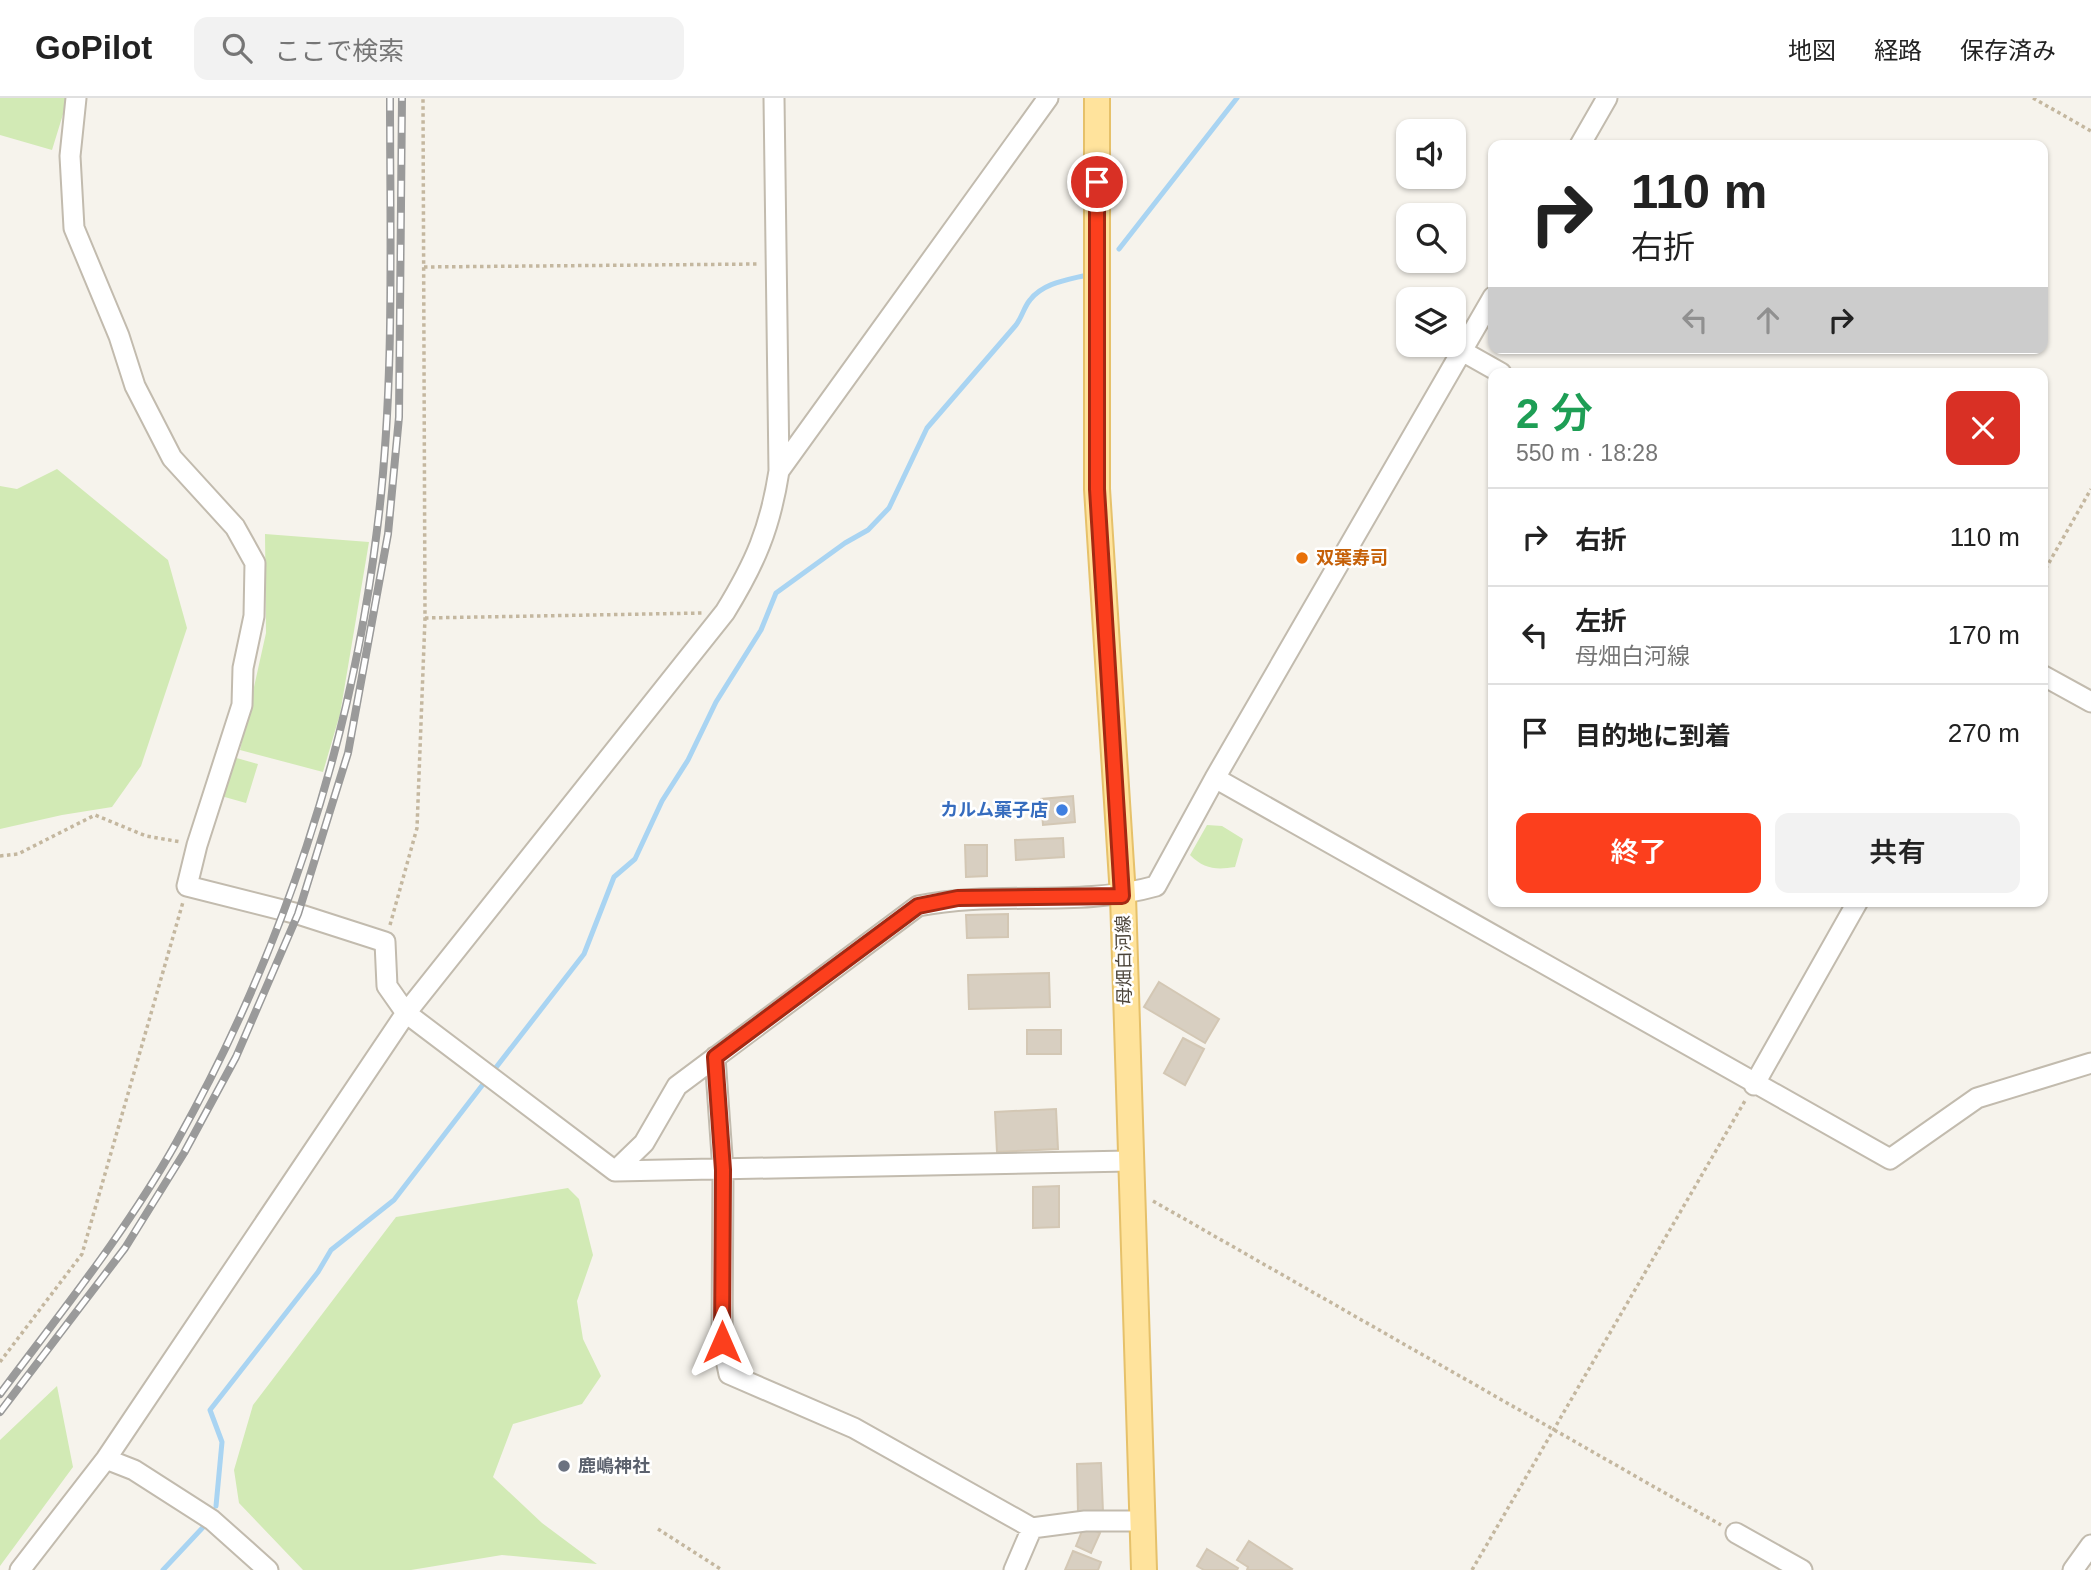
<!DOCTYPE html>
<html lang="ja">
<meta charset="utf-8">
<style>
:root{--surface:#fff;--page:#f2f2f2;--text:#222;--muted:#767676;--line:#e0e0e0;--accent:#fc3f1d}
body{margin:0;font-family:Helvetica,"Noto Sans JP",sans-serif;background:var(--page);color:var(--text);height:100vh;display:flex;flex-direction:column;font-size:26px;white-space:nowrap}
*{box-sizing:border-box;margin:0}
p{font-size:23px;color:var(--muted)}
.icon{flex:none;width:38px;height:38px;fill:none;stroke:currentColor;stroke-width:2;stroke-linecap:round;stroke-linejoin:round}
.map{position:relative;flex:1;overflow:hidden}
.details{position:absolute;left:1488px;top:270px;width:560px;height:539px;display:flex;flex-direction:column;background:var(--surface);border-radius:14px;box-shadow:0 2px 5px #0004}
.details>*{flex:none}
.top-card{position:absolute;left:1488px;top:42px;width:560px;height:214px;border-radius:14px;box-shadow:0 2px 5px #0004;background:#fff;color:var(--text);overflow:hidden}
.fabs{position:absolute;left:1396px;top:21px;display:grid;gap:14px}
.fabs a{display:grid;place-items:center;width:70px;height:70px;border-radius:14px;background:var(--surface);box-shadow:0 2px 5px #0004;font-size:35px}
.pin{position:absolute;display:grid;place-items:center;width:60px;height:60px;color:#fff;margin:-30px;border:4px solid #fff;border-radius:50%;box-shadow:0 2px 7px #0007}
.me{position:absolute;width:77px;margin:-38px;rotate:0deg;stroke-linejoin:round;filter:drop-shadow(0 0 5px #0008)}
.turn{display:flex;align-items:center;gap:24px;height:147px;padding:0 28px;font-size:32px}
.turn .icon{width:91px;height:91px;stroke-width:2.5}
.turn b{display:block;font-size:49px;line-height:60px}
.lanes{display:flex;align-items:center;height:66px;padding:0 28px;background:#0003;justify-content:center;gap:35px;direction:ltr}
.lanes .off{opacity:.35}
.round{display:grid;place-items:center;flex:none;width:74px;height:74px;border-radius:14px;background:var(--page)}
.headline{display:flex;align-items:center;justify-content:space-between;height:119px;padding:0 28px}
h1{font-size:42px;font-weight:600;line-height:52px;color:#1e9e55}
.primary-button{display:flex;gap:14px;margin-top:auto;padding:14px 28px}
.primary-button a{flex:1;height:80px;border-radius:14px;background:var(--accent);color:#fff;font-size:28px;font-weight:600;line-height:80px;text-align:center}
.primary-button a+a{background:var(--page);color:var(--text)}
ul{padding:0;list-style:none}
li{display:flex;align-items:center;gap:21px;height:98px;padding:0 28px;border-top:2px solid var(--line)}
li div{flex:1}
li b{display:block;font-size:26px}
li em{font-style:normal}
header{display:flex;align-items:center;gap:42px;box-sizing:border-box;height:98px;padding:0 35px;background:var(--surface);border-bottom:2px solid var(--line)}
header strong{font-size:33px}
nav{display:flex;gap:38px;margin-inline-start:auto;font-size:24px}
.search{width:490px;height:63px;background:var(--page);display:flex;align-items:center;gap:18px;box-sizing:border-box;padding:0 24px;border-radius:14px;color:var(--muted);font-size:26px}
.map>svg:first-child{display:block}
</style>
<header>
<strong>GoPilot</strong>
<div class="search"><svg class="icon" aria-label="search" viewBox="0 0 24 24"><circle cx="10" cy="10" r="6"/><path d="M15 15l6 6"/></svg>ここで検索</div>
<nav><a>地図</a><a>経路</a><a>保存済み</a></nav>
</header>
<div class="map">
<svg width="2091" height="1472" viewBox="0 0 2091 1472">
<rect width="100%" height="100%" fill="#f6f3ec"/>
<!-- green -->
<path fill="#d2eab5" d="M0 0H68L52 52 0 37Z
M57 371 168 462 187 530 141 668 112 709 62 717 0 731V388L17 391Z
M265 436 369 444 340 616 323 674 240 652 266 535Z
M233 659 258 666 246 705 221 698Z
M1207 727 1222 728 1243 741 1235 769C1216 772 1204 771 1190 757Z
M568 1090 579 1101 593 1157 577 1203 583 1241 601 1278 582 1306 513 1326 493 1379 542 1425 597 1466 502 1457 411 1472H303L239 1405 234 1372 253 1307 396 1119Z
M57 1288 73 1369 0 1468V1342Z"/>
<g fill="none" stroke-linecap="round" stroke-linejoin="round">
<!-- stream -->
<path stroke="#a9d4f2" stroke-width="5" d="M1119 151 1237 0
M494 972 584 856 614 779 635 761 662 703 688 662 716 604 761 532 776 495 845 445 868 432 889 410 927 330 1016 227C1022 219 1024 209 1030 202 1043 185 1067 182 1087 177
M216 1408 222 1344 210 1312 318 1174 331 1152 394 1102 484 985
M163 1472 207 1425"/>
</g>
<!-- building -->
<path fill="#d8cfc1" stroke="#d3c7b4" stroke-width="2" d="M1073 698 1075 724 1043 727 1041 701Z
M1063 740 1064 759 1016 762 1015 742Z
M965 747H987V778L966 779Z
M1008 816V839L967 840 966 817Z
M1049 875 1050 909 969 911 968 877Z
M1159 884 1219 921 1205 945 1144 909Z
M1027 932H1061V956H1027Z
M1183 940 1204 951 1185 987 1164 975Z
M1056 1011 1058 1051 997 1054 995 1014Z
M1059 1088V1129L1033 1130V1089Z
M1101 1365 1103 1414H1078L1077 1366Z
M1084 1428 1100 1435 1091 1455 1076 1448Z
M1249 1443 1292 1471 1291 1472H1247L1248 1469 1237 1462Z
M1207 1451 1238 1470 1237 1472H1204L1197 1468Z
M1073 1453 1101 1464 1098 1472H1065Z"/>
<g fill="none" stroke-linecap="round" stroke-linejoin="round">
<!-- minor casing -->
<g stroke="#c2bbae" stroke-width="23">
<path id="minor" d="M76 0 70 58 74 130 119 238 135 288 172 360 235 429 255 465 254 518 243 570 242 607 197 747 187 788 298 816 385 844 387 888 406 915 615 1073 1129 1063
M1580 47 1607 0
M1462 253 1501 275
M779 373 1048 0
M2042 577 2091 604
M1215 680 1890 1061 1977 1000 2091 965
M715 959 723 1072 722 1243 729 1276 854 1330 1032 1430 1085 1423H1143
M1754 987 1858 803
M615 1073 644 1045 677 988 918 808C996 792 1079 810 1156 788L1215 680 1493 199
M106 1361 134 1372 212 1422 268 1472
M1736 1435 1802 1472
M20 1472 106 1361 406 915 725 514C755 465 770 431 779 373L774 0
M1014 1472 1032 1430
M2073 1472 2091 1447"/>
</g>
<!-- major casing -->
<g stroke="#e6c16a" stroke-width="28">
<path id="major" d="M1097 0V391L1123 798 1144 1472"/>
</g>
<!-- path -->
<path stroke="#c4b79f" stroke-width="3.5" stroke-dasharray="3.5 3.5" stroke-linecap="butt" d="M2033 0 2091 33
M424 169 758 166
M2042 477 2091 391
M425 520 703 515
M0 758 18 756 95 717 146 738 181 744
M390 827 417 730 425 520 423 0
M1153 1103 1721 1427
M0 1264 82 1156 183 804
M658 1431 722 1472
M1472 1472 1746 1001"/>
<!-- minor -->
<use href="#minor" stroke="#fff" stroke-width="19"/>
<!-- major -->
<use href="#major" stroke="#ffe39c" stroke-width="24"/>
<!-- rail casing -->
<g stroke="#9a9a9a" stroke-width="8">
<path id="rail" d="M0 1296C61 1214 126 1134 176 1045 282 856 351 648 377 432 395 290 390 144 390 0
M0 1314 125 1150 184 1055 236 959 298 816 348 655 388 436 399 319 402 0"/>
</g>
<!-- rail -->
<use href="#rail" stroke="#fff" stroke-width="5" stroke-dasharray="16" stroke-linecap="butt"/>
</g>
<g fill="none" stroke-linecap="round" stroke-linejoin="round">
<!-- route casing -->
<g stroke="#a42913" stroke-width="18">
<path id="route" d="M722 1244 723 1072 715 959 918 808 958 800 1122 798 1097 391V84"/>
</g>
<!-- route -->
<use href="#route" stroke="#fc3f1d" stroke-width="12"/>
</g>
<!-- markers -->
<circle fill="#e8710a" stroke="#fff" stroke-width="2.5" cx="1302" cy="460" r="7"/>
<circle fill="#3f7fe0" stroke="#fff" stroke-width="2.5" cx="1062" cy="712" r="7"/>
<circle fill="#6b7280" stroke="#fff" stroke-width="2.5" cx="564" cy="1368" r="7"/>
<g text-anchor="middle" stroke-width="5" stroke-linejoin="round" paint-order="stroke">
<!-- food labels -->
<g font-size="18" font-weight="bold" fill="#c56008" stroke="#fff" text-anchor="start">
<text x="1316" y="466">双葉寿司</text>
</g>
<!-- shop labels -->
<g font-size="18" font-weight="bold" fill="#366cbe" stroke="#fff" text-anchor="end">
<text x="1048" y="718">カルム菓子店</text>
</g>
<!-- street labels -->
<g font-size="18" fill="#4b4439" stroke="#fff">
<text transform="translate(1124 862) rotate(-91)" y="6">母畑白河線</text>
</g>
<!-- worship labels -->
<g font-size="18" font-weight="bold" fill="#5b616d" stroke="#fff" text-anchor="start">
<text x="578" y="1374">鹿嶋神社</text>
</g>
</g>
</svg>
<div class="fabs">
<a><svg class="icon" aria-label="sound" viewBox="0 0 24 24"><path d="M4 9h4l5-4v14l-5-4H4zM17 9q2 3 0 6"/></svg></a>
<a><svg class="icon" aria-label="search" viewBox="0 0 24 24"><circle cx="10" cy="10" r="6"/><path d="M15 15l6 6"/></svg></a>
<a><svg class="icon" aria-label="layers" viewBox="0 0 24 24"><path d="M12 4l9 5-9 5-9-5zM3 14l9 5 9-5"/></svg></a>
</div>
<div class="pin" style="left:1097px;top:84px;background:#d93025"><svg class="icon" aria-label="arrive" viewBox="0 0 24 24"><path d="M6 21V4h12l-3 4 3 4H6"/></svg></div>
<svg class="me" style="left:722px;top:1244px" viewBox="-20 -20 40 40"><path d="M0-17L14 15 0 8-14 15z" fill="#fc3f1d" stroke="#fff" stroke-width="4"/></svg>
<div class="top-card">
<div class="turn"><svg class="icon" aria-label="right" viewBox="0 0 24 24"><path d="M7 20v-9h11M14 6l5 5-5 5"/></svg><div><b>110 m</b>右折</div></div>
<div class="lanes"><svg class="icon off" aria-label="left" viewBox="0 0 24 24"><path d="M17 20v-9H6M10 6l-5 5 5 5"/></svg><svg class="icon off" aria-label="ahead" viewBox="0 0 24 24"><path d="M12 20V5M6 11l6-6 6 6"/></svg><svg class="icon" aria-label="right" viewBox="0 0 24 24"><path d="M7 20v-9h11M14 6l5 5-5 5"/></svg></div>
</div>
<section class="details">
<div class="headline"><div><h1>2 分</h1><p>550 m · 18:28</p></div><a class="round" style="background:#d93025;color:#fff"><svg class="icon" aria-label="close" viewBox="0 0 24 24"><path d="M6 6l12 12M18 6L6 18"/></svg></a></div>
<ul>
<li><svg class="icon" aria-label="right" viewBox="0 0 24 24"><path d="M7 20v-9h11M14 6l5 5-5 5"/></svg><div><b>右折</b></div><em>110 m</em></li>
<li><svg class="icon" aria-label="left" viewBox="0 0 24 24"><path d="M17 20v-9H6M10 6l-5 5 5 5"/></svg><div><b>左折</b><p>母畑白河線</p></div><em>170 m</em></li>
<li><svg class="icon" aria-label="arrive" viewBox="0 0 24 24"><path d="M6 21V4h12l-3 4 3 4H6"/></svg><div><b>目的地に到着</b></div><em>270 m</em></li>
</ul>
<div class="primary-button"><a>終了</a><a>共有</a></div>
</section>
</div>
